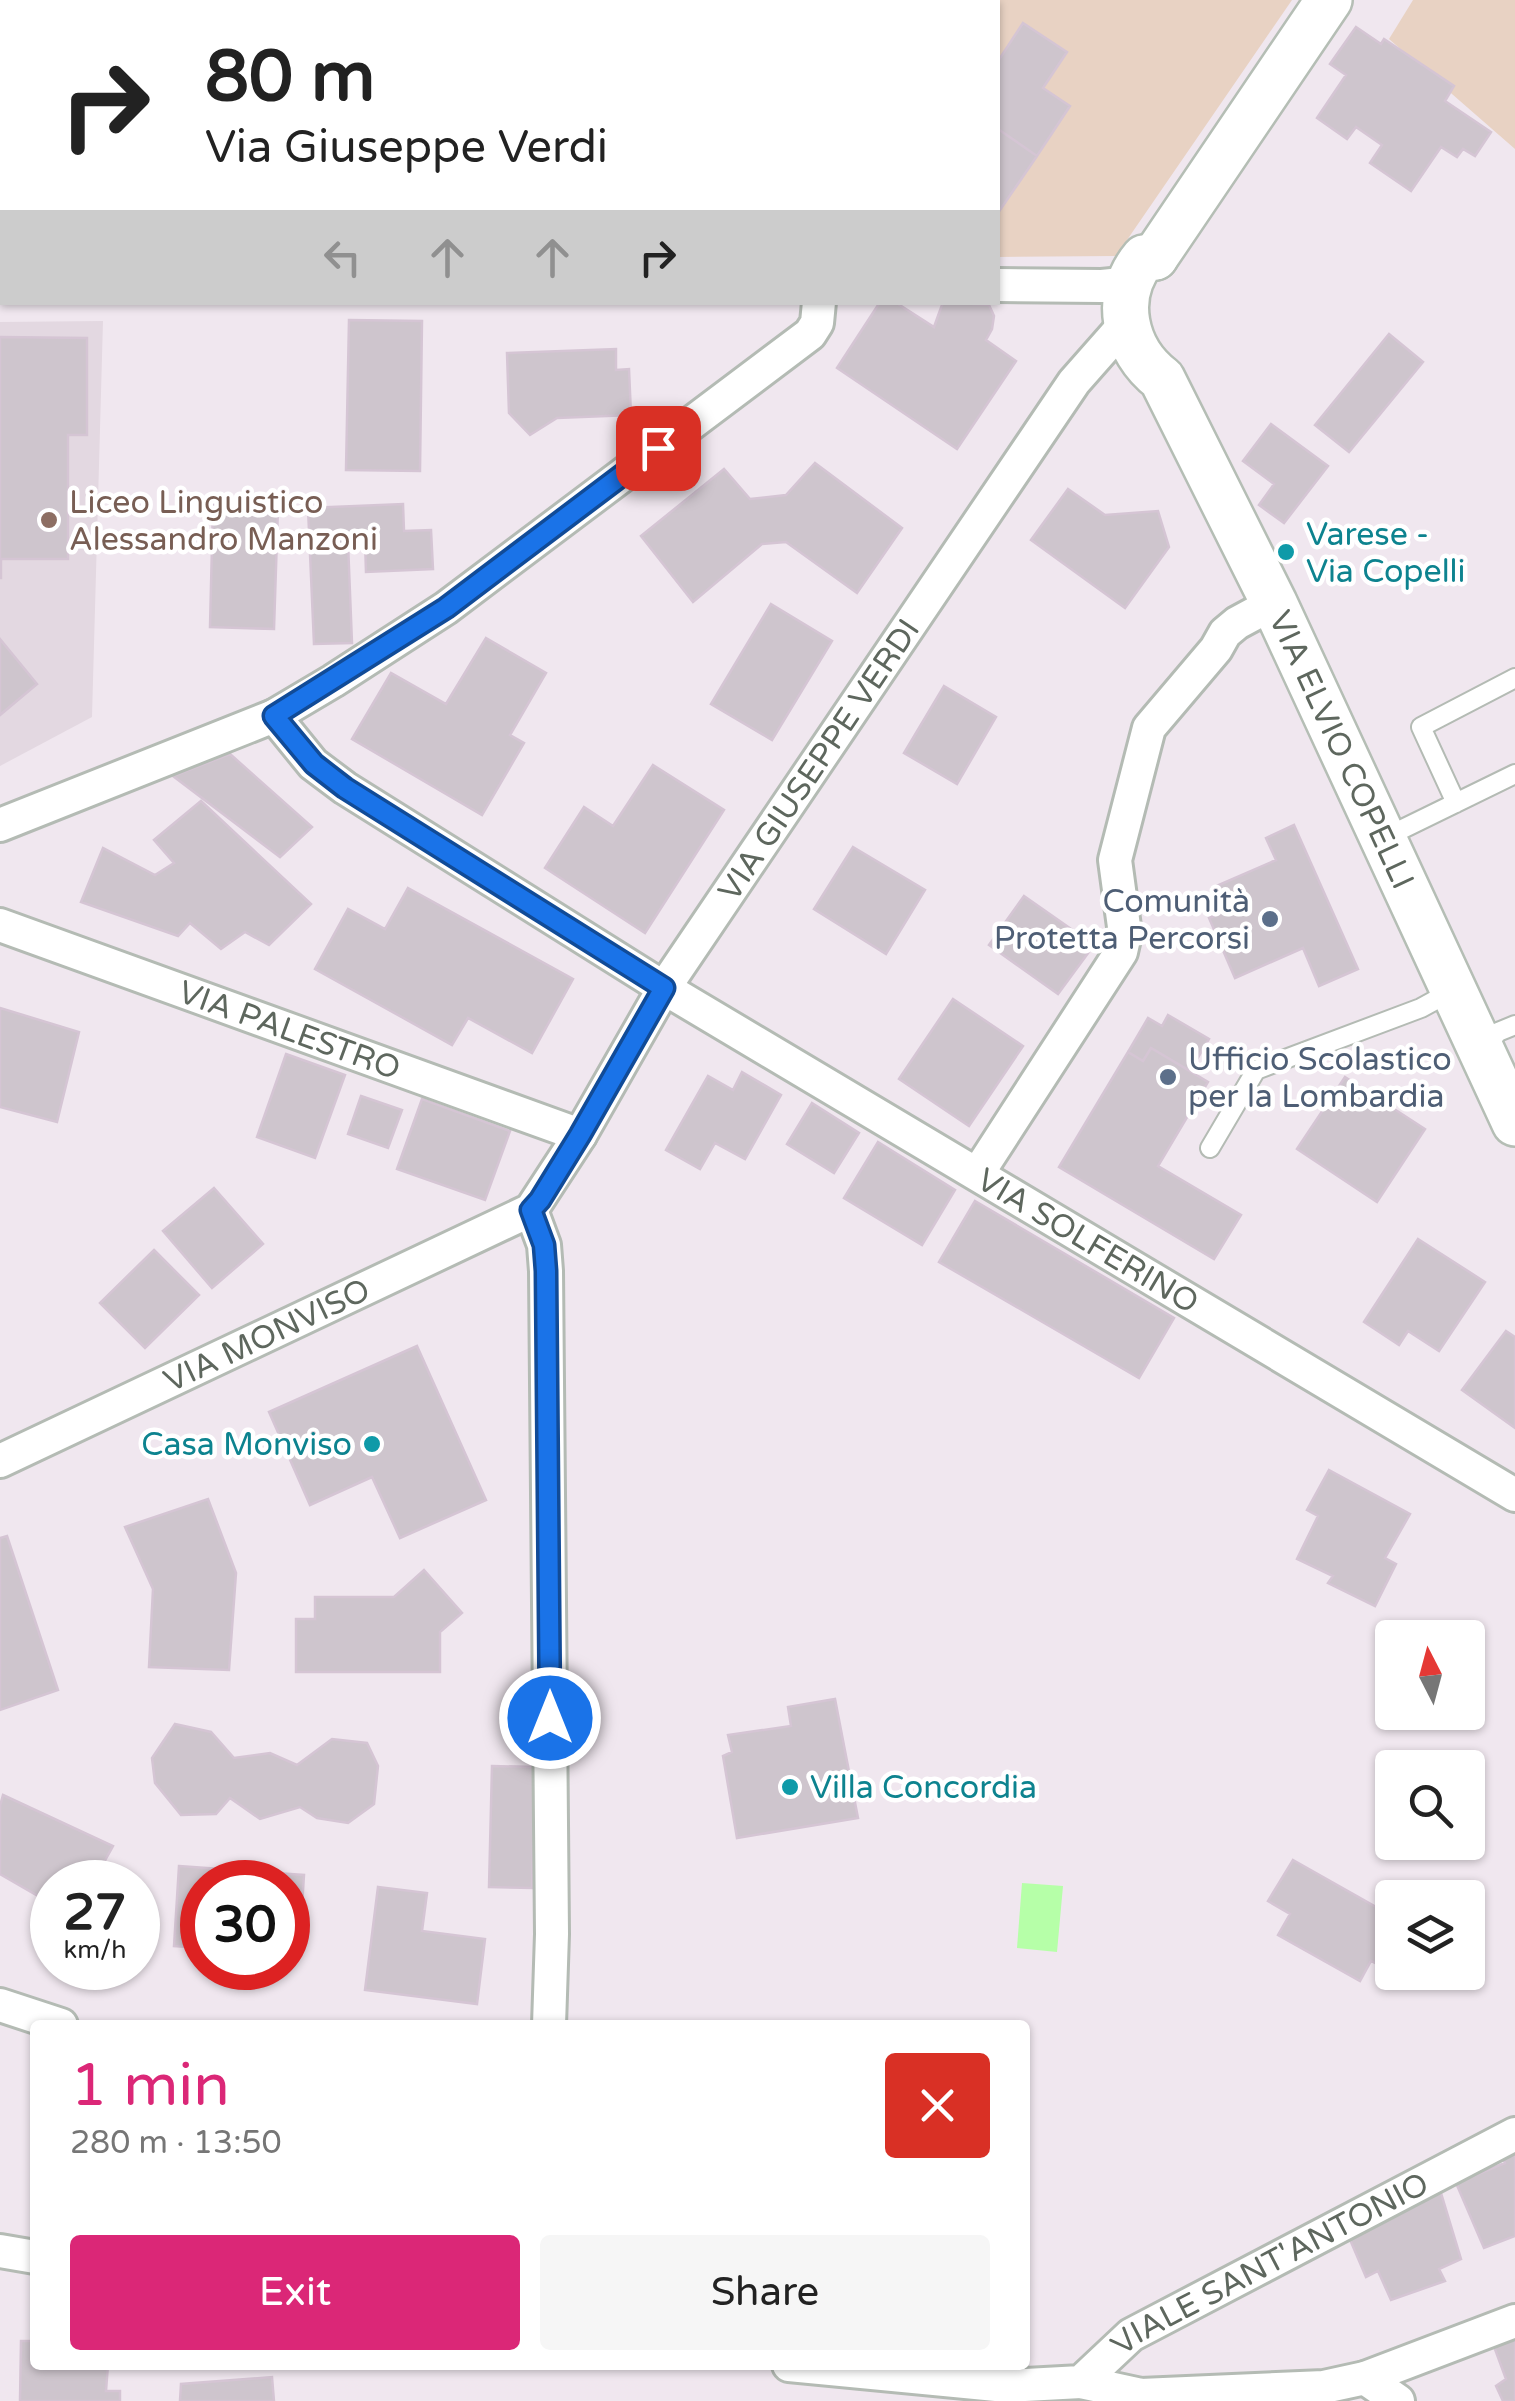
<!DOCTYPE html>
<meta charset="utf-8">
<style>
:root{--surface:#fff;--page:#f6f6f6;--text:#222;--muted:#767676;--accent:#db2777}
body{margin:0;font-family:"Varela Round",sans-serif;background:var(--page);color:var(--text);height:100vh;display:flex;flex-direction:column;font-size:38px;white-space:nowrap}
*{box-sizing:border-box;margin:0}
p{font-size:32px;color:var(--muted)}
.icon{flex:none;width:55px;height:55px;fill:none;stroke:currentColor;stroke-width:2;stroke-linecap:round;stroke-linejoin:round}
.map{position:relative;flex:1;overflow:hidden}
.drawer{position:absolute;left:30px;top:2020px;width:1000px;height:350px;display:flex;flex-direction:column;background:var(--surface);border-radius:10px;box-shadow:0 2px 8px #0004}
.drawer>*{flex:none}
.hud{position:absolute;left:0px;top:0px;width:1000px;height:305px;box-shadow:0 2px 8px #0004;background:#fff;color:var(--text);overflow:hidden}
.needle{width:65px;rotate:354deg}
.buttons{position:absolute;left:1375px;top:1620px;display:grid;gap:20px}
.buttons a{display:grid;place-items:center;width:110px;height:110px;border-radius:10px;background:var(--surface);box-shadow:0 2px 8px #0004;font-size:50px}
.speed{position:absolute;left:30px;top:1860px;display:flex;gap:20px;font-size:50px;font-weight:700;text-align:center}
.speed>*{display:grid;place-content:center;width:130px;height:130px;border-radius:50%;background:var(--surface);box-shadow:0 2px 8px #0004;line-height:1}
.speed small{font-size:25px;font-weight:400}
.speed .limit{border:15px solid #d22;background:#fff;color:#111}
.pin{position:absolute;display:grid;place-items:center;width:85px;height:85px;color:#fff;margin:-42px;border-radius:20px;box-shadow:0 5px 15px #0006}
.me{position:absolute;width:110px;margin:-55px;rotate:0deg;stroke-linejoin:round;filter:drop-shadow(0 0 8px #0008)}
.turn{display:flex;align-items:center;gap:35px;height:210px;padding:0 40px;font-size:45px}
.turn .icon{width:130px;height:130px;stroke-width:2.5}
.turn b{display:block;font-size:70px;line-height:85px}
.lanes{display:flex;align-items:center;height:95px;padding:0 40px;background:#0003;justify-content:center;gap:50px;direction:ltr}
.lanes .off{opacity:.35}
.round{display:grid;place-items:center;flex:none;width:105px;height:105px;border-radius:10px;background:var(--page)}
.summary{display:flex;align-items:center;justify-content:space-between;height:170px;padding:0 40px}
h1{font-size:60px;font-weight:600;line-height:75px;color:var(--accent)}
.cta{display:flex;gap:20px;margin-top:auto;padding:20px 40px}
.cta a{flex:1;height:115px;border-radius:10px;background:var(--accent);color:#fff;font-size:40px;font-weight:600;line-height:115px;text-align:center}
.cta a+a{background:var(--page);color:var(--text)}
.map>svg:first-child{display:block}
</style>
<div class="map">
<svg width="1515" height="2401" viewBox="0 0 1515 2401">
<rect width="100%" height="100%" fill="#f0e7ef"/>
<!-- education -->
<path fill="#e3d8e1" d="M103 321 92 717 0 766V322Z"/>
<!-- green -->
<path fill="#e8d2c3" d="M483 0H1292L1116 256 998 257V2Z
M1413 0H1515V149L1389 39Z"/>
<!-- water -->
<path fill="#b6ffa8" d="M1022 1883 1063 1886 1057 1952 1017 1948Z"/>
<!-- building -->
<path fill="#cec5cd" stroke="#d5c5d4" stroke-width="2.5" d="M1023 23 1067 52 1043 88 1070 106 1037 156 998 129V61Z
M1356 27 1381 44 1384 39 1454 86 1445 101 1491 132 1475 156 1463 149 1457 157 1441 147 1411 191 1370 163 1382 145 1356 127 1347 139 1317 118 1346 75 1330 64Z
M998 129 1037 156 998 213Z
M880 302H895L934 327 943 302 989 305 994 316 992 329 986 340 1016 361 957 449 837 368Z
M349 320 422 321 420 471 346 470Z
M1389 334 1423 362 1349 452 1315 425Z
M0 337 87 338V435H68V559H1V578H0Z
M616 349V370L629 369 631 415 557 418 530 435 509 413 507 353Z
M1271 424 1328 466 1284 523 1259 505 1274 484 1243 461Z
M815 463 902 528 857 593 786 542 762 544 693 602 641 536 724 469 750 499 786 495Z
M1068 489 1105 515 1158 511 1169 547 1125 608 1031 540Z
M403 504 404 531 431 530 433 569 366 572 365 541 348 543 352 643 314 644 308 508Z
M213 505 278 507 274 629 210 627Z
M771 604 832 641 772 740 711 704Z
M486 638 546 673 510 735 524 743 482 815 352 739 391 673 446 704Z
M0 639 37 684 0 715Z
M944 686 996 717 957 784 904 753Z
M230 754 312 827 280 857 173 776Z
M653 765 724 810 645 933 545 868 584 807 613 826Z
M201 801 311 904 269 945 245 932 221 949 190 923 178 936 81 902 103 848 155 875 174 863 154 840Z
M1294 825 1358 969 1319 986 1303 948 1235 978 1209 918 1223 912 1212 888 1276 860 1266 838Z
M853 847 925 890 886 954 814 909Z
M408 888 573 979 532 1053 468 1018 452 1045 315 969 348 909 385 929Z
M1024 896 1094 945 1058 994 989 945Z
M953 999 1023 1046 969 1126 899 1079Z
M0 1008 79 1032 57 1122 0 1107Z
M1168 1015 1209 1039 1190 1071 1151 1048 1143 1061 1128 1052 1148 1018 1162 1026Z
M1151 1048 1208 1082 1158 1166 1241 1215 1214 1259 1059 1167 1128 1052 1143 1061Z
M286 1054 345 1075 315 1158 257 1137Z
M742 1072 781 1095 745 1159 715 1143 700 1169 666 1150 708 1076 733 1090Z
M1345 1077 1425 1129 1377 1202 1297 1149Z
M361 1096 402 1110 388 1148 348 1134Z
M422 1099 510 1131 485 1200 397 1169Z
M812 1103 859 1133 834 1173 787 1144Z
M878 1142 955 1190 922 1245 844 1198Z
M214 1188 263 1244 212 1288 163 1231Z
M975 1201 1174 1318 1139 1378 939 1262Z
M1418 1239 1485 1282 1439 1351 1408 1331 1399 1345 1364 1322Z
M154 1250 199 1295 145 1348 100 1303Z
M1506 1331 1515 1337V1428L1462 1390Z
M417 1346 486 1500 400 1538 372 1477 310 1505 269 1412Z
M1329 1470 1410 1514 1385 1558 1396 1564 1375 1606 1328 1583 1333 1576 1297 1559 1318 1516 1307 1510Z
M208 1499 236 1573 229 1670 149 1667 153 1589 125 1527Z
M7 1536 58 1690 0 1710V1538Z
M424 1570 462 1613 440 1632V1672H296V1619H315V1597H394Z
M835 1699 858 1818 737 1838 723 1756 732 1752 728 1735 791 1726 788 1707Z
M175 1724 211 1732 234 1758 270 1753 297 1765 332 1739 367 1743 378 1766 374 1804 348 1823 317 1818 300 1807 260 1819 230 1798 216 1814 181 1815 155 1783 152 1758Z
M492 1766 535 1767 532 1888 489 1887Z
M3 1795 113 1846 93 1882H52V1904L0 1874V1806Z
M1293 1860 1392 1916V1959L1387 1969 1371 1961 1360 1981 1278 1935 1290 1914 1268 1901Z
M179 1866 304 1875 299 1954 288 1953V1882H202V1948L174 1946Z
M378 1887 427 1893 422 1931 485 1939 477 2004 365 1990Z
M1515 2148V2236L1484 2248 1456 2183 1505 2163 1500 2153Z
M1441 2193 1461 2259 1439 2269 1445 2281 1391 2300 1378 2271 1366 2277 1348 2235 1368 2219Z
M1515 2333V2401H1503L1496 2386 1506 2379 1492 2341Z
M21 2341H35V2365H108L106 2391H120V2401H20Z
M272 2377 274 2401H180L181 2384Z"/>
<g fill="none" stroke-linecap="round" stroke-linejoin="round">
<!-- service casing -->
<g stroke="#b4bbb4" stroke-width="22">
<path id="service" d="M1456 803 1421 727 1515 678
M1382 839 1515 774
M1482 1050 1498 1032 1515 1025
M1210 1148 1256 1070 1421 1008 1452 991"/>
</g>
<!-- minor casing -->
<g stroke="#b4bbb4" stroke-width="38">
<g id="minor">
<path d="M223 0 224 2"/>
<path d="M0 283H2"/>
<path d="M998 285 1102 286 1132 283"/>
<path id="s1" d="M274 716 313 764 345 788 664 988 1515 1495"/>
<path d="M0 825 274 716 333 681 446 608 810 334 817 323 819 302"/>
<path id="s2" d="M0 925 580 1135"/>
<path d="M978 1173 1121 952 1125 934 1115 860 1149 728 1216 649 1225 633 1237 623 1274 603"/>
<path d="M531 1210 544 1245 546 1271 552 1934 549 2025"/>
<path id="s3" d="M0 1461 531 1210 580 1135 664 988 1074 382 1126 323"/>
<path d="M0 2005 61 2025"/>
<path d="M0 2251 35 2257"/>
<path id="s4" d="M789 2365 1006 2386 1081 2382 1131 2335 1515 2134"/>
<path d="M1365 2378 1398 2401"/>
<path d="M1081 2382 1141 2395 1324 2387 1365 2378 1515 2321"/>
</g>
</g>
<!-- secondary casing -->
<g stroke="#b5beb5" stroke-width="50">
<g id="secondary">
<path id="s5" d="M1155 257 1144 258C1112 296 1124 350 1162 379L1274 603 1515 1123"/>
<path d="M1155 257 1329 0"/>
</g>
</g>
<!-- service -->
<use href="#service" stroke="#fff" stroke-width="18"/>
<!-- minor -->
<use href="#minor" stroke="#fff" stroke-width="32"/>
<!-- secondary -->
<use href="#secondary" stroke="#fff" stroke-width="45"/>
</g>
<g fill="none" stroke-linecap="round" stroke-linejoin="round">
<!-- route casing -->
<g stroke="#114b97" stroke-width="25">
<path id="route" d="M550 1718 546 1271 544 1245 531 1210 540 1200 580 1135 664 988 345 788 314 764 274 716 446 608 658 448"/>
</g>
<!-- route -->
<use href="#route" stroke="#1a73e8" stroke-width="18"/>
</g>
<!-- markers -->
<circle fill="#8d6e63" stroke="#fff" stroke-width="4" cx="49" cy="520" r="10"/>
<g fill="#0f9aa8" stroke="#fff" stroke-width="4">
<circle cx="1286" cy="552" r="10"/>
<circle cx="372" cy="1444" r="10"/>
<circle cx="790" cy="1787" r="10"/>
</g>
<g fill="#5c6f8a" stroke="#fff" stroke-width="4">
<circle cx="1270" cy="919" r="10"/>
<circle cx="1168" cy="1077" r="10"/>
</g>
<g text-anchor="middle" stroke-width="9" stroke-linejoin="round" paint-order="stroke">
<!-- education labels -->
<g font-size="32" fill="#785e54" stroke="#fff" text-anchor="start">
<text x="69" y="513">Liceo Linguistico<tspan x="69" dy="37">Alessandro Manzoni</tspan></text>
</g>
<!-- culture labels -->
<g font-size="32" fill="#0d838f" stroke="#fff" text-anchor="start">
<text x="1306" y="545">Varese -<tspan x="1306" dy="37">Via Copelli</tspan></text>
<text x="352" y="1455" text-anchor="end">Casa Monviso</text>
<text x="810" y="1798">Villa Concordia</text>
</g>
<!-- street labels -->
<g font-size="32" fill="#5e675e" stroke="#fff">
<text dy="11" stroke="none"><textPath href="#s5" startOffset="560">VIA ELVIO COPELLI</textPath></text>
<text dy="11" stroke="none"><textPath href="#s3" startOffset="1122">VIA GIUSEPPE VERDI</textPath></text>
<text dy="11" stroke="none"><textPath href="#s2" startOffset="308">VIA PALESTRO</textPath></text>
<text dy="11" stroke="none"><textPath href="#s1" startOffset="972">VIA SOLFERINO</textPath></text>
<text dy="11" stroke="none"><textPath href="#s3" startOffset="295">VIA MONVISO</textPath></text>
<text dy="11" stroke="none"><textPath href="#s4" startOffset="518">VIALE SANT'ANTONIO</textPath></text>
</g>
<!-- service labels -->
<g font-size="32" fill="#4e5e75" stroke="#fff" text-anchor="end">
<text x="1250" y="912">Comunità<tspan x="1250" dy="37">Protetta Percorsi</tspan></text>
<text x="1188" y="1070" text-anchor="start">Ufficio Scolastico<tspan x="1188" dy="37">per la Lombardia</tspan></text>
</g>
</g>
</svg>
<div class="buttons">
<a><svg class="needle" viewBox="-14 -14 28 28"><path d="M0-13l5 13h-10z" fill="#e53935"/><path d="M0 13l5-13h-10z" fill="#767676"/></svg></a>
<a><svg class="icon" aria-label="search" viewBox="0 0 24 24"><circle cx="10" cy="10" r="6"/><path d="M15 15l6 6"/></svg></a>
<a><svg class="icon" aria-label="layers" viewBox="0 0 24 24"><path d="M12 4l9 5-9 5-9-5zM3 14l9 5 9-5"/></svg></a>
</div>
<div class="speed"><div>27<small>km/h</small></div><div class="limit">30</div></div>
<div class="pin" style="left:658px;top:448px;background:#d93025"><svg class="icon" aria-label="arrive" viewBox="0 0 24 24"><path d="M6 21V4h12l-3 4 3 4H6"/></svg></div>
<svg class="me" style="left:550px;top:1718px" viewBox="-20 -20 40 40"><circle r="17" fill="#1a73e8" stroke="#fff" stroke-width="3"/><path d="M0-11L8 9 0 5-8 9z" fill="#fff"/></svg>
<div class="hud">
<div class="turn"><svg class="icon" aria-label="right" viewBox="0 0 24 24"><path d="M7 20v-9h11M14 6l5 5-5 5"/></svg><div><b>80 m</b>Via Giuseppe Verdi</div></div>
<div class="lanes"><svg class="icon off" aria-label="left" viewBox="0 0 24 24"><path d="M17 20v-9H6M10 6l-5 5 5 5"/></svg><svg class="icon off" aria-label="ahead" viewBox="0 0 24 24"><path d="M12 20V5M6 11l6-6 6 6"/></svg><svg class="icon off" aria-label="ahead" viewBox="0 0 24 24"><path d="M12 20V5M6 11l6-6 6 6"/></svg><svg class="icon" aria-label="right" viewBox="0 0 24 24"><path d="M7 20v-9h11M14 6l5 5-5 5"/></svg></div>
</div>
<section class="drawer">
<div class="summary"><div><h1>1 min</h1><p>280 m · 13:50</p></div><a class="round" style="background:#d93025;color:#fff"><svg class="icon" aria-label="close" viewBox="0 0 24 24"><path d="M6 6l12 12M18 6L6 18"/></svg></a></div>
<div class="cta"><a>Exit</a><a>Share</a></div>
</section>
</div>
